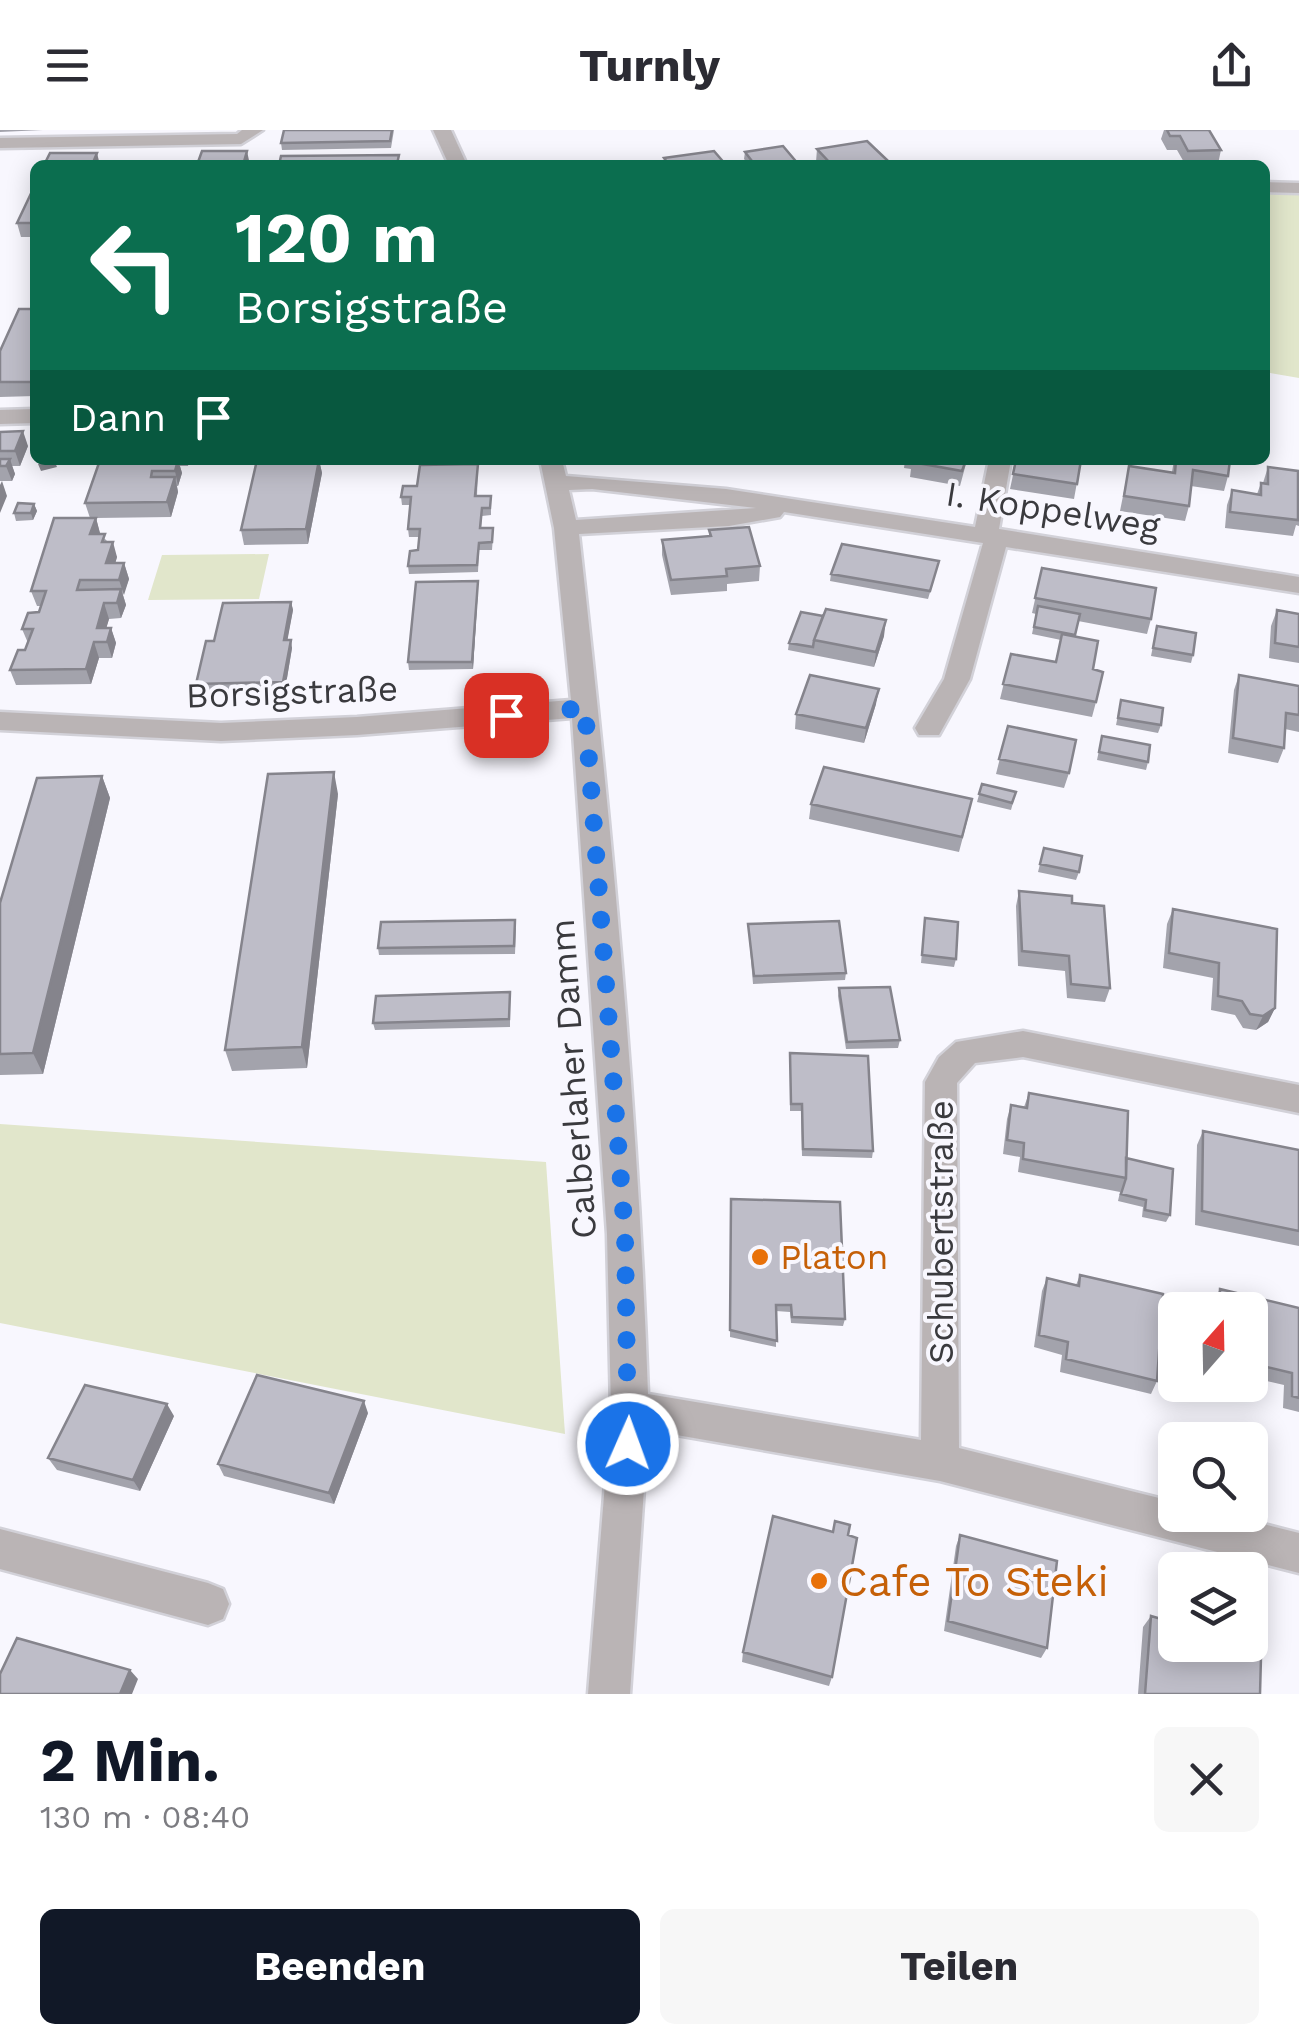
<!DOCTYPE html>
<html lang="de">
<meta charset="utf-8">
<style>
:root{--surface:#fff;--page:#f7f7f7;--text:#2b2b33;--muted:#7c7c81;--accent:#111827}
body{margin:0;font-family:"Work Sans",sans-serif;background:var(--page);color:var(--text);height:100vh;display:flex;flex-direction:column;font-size:38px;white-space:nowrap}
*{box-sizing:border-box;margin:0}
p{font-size:32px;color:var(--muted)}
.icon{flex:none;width:55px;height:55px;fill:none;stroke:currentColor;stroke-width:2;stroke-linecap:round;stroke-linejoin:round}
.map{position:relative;height:1564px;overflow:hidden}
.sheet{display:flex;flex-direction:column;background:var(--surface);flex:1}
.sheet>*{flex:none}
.top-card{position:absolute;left:30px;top:30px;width:1240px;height:305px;border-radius:15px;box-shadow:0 5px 25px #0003;background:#0b6e4f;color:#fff;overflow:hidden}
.needle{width:65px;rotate:20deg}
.controls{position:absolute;left:1158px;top:1162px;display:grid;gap:20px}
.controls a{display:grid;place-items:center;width:110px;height:110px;border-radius:15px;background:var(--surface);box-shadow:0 5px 25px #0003;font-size:50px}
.pin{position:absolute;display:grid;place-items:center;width:85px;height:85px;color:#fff;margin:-42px;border-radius:20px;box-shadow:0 5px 15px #0006}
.me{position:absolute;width:110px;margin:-55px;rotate:2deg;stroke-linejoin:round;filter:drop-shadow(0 0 8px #0008)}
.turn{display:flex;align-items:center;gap:35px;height:210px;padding:0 40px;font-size:45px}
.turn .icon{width:130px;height:130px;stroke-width:2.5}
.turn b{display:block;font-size:70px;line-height:85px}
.then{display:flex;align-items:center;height:95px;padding:0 40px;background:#0003;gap:20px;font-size:38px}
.round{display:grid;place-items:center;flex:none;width:105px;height:105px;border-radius:15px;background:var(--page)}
.overview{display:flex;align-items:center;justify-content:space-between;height:170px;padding:0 40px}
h1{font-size:60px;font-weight:700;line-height:75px;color:var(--accent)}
.button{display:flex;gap:20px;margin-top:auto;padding:20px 40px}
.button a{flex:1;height:115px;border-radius:15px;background:var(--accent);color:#fff;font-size:40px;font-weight:700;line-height:115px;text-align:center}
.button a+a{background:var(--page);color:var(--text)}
header{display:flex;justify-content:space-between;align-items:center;height:130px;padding:0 40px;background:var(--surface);font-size:45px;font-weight:700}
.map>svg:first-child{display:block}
</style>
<header><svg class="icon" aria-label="menu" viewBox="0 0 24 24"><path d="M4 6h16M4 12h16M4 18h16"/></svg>Turnly<svg class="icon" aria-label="share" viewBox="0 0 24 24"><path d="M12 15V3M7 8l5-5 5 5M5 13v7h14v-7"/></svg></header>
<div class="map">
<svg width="1299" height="1564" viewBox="0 0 1299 1564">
<rect width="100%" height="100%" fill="#f8f7fe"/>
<!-- green -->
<path fill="#e1e6cb" d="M1265 57 1299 58V248L1265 242Z
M269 424 259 469 148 470 162 425Z
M0 994 546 1032 565 1304 0 1193Z"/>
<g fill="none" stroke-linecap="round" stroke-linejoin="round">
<!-- minor casing -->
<g stroke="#d2d1d8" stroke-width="5">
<path id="minor" d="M242 0H263L241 14 0 18V8L237 4Z
M433 0H451L467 35H449Z
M1265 52 1299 53V63L1265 62Z
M35 279V293L0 294V280Z
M540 330H562L566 346 726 359 975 397 989 330H1011L999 399 1299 447V463L1006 417 970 549 939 605H919L915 598 944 549 983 413 784 382 780 387 729 396 579 404C611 690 638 977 648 1264L921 1310 925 952 939 927 956 912 1023 901 1299 955V983L1023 927 975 933 957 953 959 1318 1175 1372V1385H1228L1299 1403V1443L940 1351 648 1300 630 1564H588L611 1279 607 1104 572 588 357 605 221 611 0 600V582L221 593 357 587 571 570 554 398ZM592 359 756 378 576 390 569 360Z
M0 1399 208 1453 223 1459 229 1474 223 1489 208 1495 0 1439Z"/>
</g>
<!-- minor -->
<use href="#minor" fill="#bab4b5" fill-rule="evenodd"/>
</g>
<!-- wall -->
<path fill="#a3a3ac" d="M0 0H43L0 2Z
M284 0H394L391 18 282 20 281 13Z
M1164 0H1209L1221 20 1218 34H1185L1177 20H1167L1161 9Z
M817 19 887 30 886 35H818L816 32Z
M745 22 799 35H749L744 29Z
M35 55V107H21L17 93Z
M35 179V266L0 267V221Z
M0 302 28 316 20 336H12L15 344 12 351H0Z
M100 330H189L188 336H180L182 343 178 356H177L178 362 171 387 96 388 100 404 108 412 117 427 115 433H124L129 449 123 465 126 475 121 488 109 489 106 498H111L116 513 112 528H99L91 554 16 555 10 540 25 520 28 513 22 499 39 482 41 476H37L31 461 90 388 85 373Z
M319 330 322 343 308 414 244 415 241 400Z
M905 330H967L960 356 910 347 911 339 904 338Z
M1011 330H1081L1074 369 1010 359 1016 331Z
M1174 330H1230L1228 346 1224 361 1191 356 1189 376 1185 391 1120 381 1129 336 1172 342Z
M478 334 477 366 491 374V385L482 386 481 398 493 406 492 420H479L478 442 409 444 408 436 418 420 419 407H409L408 399 410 375H402L401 367 417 356Z
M1268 337 1299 368V396L1296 395 1293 406 1225 398 1227 375 1232 360 1257 364 1261 353H1263Z
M34 374 37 381 33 390 16 391 14 383Z
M709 400 760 436 759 451 727 454V461L671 465 662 425V410L709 406Z
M1042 438 1151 489 1147 504 1078 491 1075 507 1093 539 1096 572 1092 587 1000 569 1011 524 1055 532 1061 510 1032 504 1036 484 1032 483Z
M937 439 928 469 830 451 831 444Z
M478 459 473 539 409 540 408 532Z
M291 472 293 480 287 510 292 518 285 560 198 561 196 554 214 511Z
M1277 480 1299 484V533L1269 528 1271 496Z
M823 486 884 506 874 537 788 520 789 513Z
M1157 496 1193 525 1191 533 1151 526Z
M1239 545 1299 556V602L1285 599 1284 618 1278 633 1228 623 1234 560Z
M1121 570 1161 595 1158 603 1116 595Z
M876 574 864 613 795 599 796 584Z
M1008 596 1069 643 1064 658 996 644Z
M1102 606 1148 632 1146 640 1097 630Z
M102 646 110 668 43 944 0 945V773Z
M982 654 1016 662 1011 680 977 672Z
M338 664 307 938 232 941 225 920Z
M811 674 969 684 959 722 809 689Z
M1044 718 1079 742 1076 750 1038 742Z
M1019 761 1072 773 1110 858 1105 872 1067 868 1065 841 1018 836 1016 776Z
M1173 779 1275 878 1268 892 1256 900 1243 898 1235 885 1211 880 1213 848 1163 838 1167 794Z
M925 788 956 829 954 837 921 833Z
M748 794 846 843 845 850 753 854Z
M516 798 515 824 379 825 378 818Z
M839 858 900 910 898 918 846 919 838 866Z
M510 862V897L375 900 373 893Z
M790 923 873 1021 872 1028 802 1026 801 981H790Z
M1029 963 1126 1028 1170 1085 1166 1092 1142 1087 1143 1077 1118 1071 1120 1062 1018 1042 1020 1027 1003 1024 1007 989 1011 975 1024 977Z
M1203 1001 1299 1020V1116L1195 1095 1197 1015Z
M731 1069 845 1189 843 1196 791 1193 790 1182 776 1181V1217L730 1207Z
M1080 1145 1157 1251 1151 1264 1060 1242 1062 1225 1034 1217 1042 1161 1047 1148 1076 1155Z
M1220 1159 1299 1178V1282L1283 1278 1284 1255 1250 1247V1180H1212L1213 1172Z
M368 1283 334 1374 224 1346 218 1334Z
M174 1286 140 1361 57 1340 48 1328Z
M960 1405 1047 1518 1041 1528 944 1501 956 1416Z
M1151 1486 1220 1517 1260 1564H1138L1143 1497Z
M743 1522 832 1547 829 1556 742 1532Z"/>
<!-- shaded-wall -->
<path fill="#85848c" d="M247 21 250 35H243Z
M97 23 100 35H92Z
M887 30 886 35H857Z
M23 301 28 316 20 336 15 321Z
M10 329 15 344 12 351 6 336Z
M54 330 57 337 41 341 38 334Z
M178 330 182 343 178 356 175 341Z
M319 330 322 343 308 414 306 399Z
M175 347 178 362 171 387 167 372Z
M2 351 7 366 0 383V355Z
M34 374 37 381 33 390 31 383Z
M96 388 100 403 95 419 90 404Z
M113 412 117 427 111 449 106 433Z
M124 433 129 449 124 465 119 450Z
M478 451V459L473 539 472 532Z
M121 459 126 475 121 488 117 473Z
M291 472 293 480 286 518 284 510Z
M104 473 109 489 102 513 97 498Z
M886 490 884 506 874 537 876 522Z
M111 498 116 513 112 528 107 512Z
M291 510 292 518 285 560 283 552Z
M94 512 99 528 91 554 86 539Z
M879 559 876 574 864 613 866 598Z
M334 642 338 664 307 938 302 917Z
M102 646 110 668 43 944 33 923Z
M1275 878 1268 892 1256 900 1263 886Z
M364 1271 368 1283 334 1374 329 1363Z
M167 1274 174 1286 140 1361 133 1350Z
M130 1540 138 1549 132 1564H120Z"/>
<!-- building -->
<path fill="#bebdc8" stroke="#85848c" stroke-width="2.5" d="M284 0H392L390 11 281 13Z
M1167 0H1209L1221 20 1188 21 1180 6H1170Z
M867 11 887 30 857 35H832L817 19Z
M783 16 799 35H755L745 22Z
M202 21H247L243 35H197Z
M714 21 726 35H669L664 28Z
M50 23H97L92 35H44Z
M399 25 397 34 279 35 281 26Z
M35 55V93H17Z
M19 179H35V252H0V221Z
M23 301 15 321H0V302Z
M0 329H10L6 336H0Z
M100 330H178L175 341H152L151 347H175L167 372 85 373Z
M257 330H319L306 399 241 400Z
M913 330H966L962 341 912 332Z
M1016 330H1081L1077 354 1013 344Z
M1176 330H1230L1228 346 1193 340 1189 376 1124 366 1129 336 1175 343Z
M478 334 475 366H491L490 378H482L480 398H493L492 412 479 413 477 435 408 436 410 421 418 420 420 399H408L411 367H401L403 356H417L420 335Z
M1268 337 1298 341V390L1230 382 1232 360 1261 365V353L1268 354Z
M18 373 34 374 31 383H14Z
M54 388H96L90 404H105L102 412H113L106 433H124L119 450H80L77 460 121 459 117 473H104L97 498H111L107 512H94L86 539 10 540 18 520H25L33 499H22L28 483 39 482 46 461H31Z
M749 397 760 436 726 439 727 446 671 450 662 410 711 406 709 400Z
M842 414 939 431 930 461 831 444Z
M1042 438 1156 458 1151 489 1035 468Z
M478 451 472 532H408L416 452Z
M291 472 284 510H291L283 552 196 554 206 511H214L223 473Z
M1038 476 1080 484 1075 505 1034 497Z
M826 479 886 490 876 522 814 510Z
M1277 480 1299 484V517L1275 513Z
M801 482 823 486 814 510 813 517 789 513Z
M1157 496 1196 503 1193 525 1153 518Z
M1062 504 1098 511 1093 539 1103 542 1096 572 1003 554 1011 524 1056 532Z
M810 545 879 559 866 598 796 584Z
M1239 545 1299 556V585L1286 583 1284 618 1233 608Z
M1121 570 1163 578 1161 595 1118 588Z
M1008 596 1076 610 1069 643 999 629Z
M1102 606 1150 615 1148 632 1099 622Z
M824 637 972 669 962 707 811 674Z
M334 642 302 917 225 920 268 644Z
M102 646 33 923 0 924V773L37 648Z
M982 654 1016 662 1012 673 979 664Z
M1044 718 1082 726 1079 742 1040 734Z
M1019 761 1072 766V773L1104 776 1110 858 1071 854 1069 826 1022 821Z
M1173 779 1277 799 1275 878 1263 886 1250 884 1242 871 1218 866 1219 833 1169 823Z
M925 788 958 792 956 829 922 825Z
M515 790 514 816 378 818 381 792Z
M839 791 846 843 754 846 748 794Z
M890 857 900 910 847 912 839 858Z
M510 862 509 889 373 893 376 866Z
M790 923 868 926 873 1021 803 1019 802 974H791Z
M1029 963 1128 981 1126 1048 1023 1029 1024 1013 1007 1010 1011 975 1027 978Z
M1203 1001 1299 1020V1101L1202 1081Z
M1126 1028 1173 1039 1170 1085 1145 1080 1146 1070 1121 1064 1126 1048Z
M731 1069 840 1072 845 1189 792 1187 791 1175H776L777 1211 730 1200Z
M1080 1145 1163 1164 1157 1251 1066 1229 1068 1212 1039 1205 1047 1148 1079 1156Z
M1220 1159 1299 1178V1268L1292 1266V1243L1250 1233V1180H1219Z
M257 1245 364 1271 329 1363 218 1334Z
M85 1255 167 1274 133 1350 48 1328Z
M773 1386 833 1402 835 1391 850 1395 848 1405 857 1408 832 1547 743 1522Z
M960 1405 1057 1431 1047 1518 948 1491Z
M1151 1486 1175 1493V1515H1220V1517L1261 1527 1260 1564H1145Z
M17 1508 130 1540 120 1564H0V1544Z"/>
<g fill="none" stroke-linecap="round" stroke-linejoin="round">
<!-- route -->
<path stroke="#1a73e8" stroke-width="18" stroke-dasharray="0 32.4" d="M506 585 585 578 625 1104 628 1314"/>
</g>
<!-- markers -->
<g fill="#e8710a" stroke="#f8f7fe" stroke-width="4">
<circle cx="760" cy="1127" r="10"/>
<circle cx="819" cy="1451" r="10"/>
</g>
<g text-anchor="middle" stroke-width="8" stroke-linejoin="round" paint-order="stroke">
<!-- street labels -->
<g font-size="35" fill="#3a3a3e" stroke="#f8f7fe">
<text transform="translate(1053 380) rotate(9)" y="12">I. Koppelweg</text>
<text transform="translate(292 562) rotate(-2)" y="12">Borsigstraße</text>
<text transform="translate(573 949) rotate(-94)" y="12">Calberlaher Damm</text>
<text transform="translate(941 1102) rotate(-90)" y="12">Schubertstraße</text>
</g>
<!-- food labels -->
<g font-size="35" fill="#c56008" stroke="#f8f7fe" text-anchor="start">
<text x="780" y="1139">Platon</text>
</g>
<!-- near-food labels -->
<g font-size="42" fill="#c56008" stroke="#f8f7fe" text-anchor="start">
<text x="839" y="1466">Cafe To Steki</text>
</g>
</g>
</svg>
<div class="controls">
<a><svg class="needle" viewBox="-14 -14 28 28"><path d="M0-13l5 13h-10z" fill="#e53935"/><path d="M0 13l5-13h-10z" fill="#7c7c81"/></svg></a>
<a><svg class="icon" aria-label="search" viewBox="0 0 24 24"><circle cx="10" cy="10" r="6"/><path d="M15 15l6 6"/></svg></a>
<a><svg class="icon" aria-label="layers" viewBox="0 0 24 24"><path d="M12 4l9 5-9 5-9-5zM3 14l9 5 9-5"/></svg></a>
</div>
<div class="pin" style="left:506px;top:585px;background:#d93025"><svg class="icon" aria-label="arrive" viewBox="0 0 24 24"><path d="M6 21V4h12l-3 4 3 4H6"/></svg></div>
<svg class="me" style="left:628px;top:1314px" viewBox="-20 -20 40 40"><circle r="17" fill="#1a73e8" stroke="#fff" stroke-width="3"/><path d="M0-11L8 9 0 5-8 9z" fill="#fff"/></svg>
<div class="top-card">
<div class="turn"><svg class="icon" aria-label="left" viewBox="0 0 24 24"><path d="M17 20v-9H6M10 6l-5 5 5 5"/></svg><div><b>120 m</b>Borsigstraße</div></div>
<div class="then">Dann<svg class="icon" aria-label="arrive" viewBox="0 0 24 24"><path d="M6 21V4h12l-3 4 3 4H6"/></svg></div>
</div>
</div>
<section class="sheet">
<div class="overview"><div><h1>2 Min.</h1><p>130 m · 08:40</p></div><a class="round"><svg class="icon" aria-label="close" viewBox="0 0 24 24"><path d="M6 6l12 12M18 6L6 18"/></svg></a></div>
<div class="button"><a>Beenden</a><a>Teilen</a></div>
</section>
